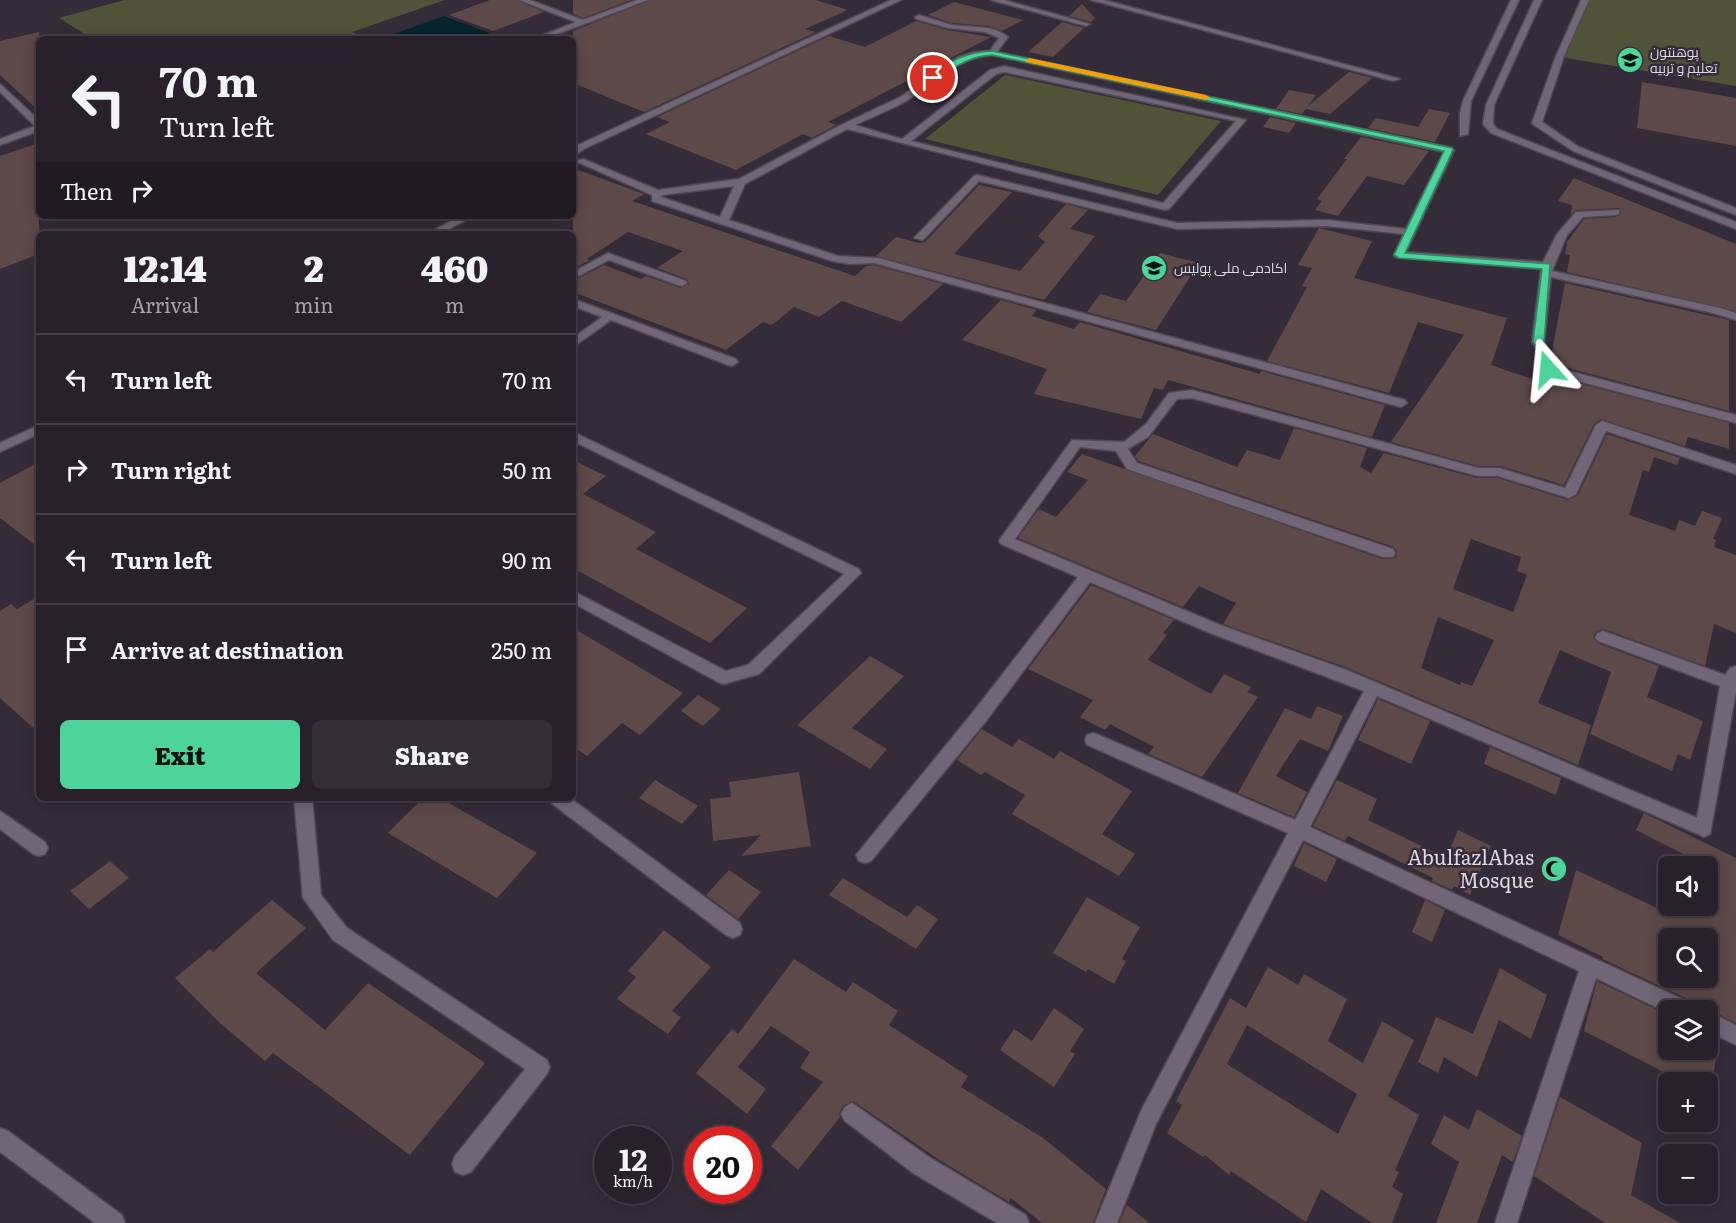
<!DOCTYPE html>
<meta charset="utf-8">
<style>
:root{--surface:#28212c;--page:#342e38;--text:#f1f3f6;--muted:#a5a3a9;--line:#443e48;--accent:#4cd49b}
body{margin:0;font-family:Literata,Cairo,serif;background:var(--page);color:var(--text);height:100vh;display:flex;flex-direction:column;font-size:22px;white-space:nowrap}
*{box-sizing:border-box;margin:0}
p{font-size:20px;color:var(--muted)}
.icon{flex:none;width:33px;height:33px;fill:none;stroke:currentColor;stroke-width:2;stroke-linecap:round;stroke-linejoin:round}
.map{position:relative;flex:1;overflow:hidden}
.sheet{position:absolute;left:36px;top:231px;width:540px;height:570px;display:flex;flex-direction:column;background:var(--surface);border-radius:9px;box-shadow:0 3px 15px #0003,0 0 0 2px var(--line)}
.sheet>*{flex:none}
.top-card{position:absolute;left:36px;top:36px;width:540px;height:183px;border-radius:9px;box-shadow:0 3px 15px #0003,0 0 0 2px var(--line);background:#28212c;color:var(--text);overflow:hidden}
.tools{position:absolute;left:1658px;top:856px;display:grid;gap:12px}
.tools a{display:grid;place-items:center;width:60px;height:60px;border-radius:9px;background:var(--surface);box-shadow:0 3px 15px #0003,0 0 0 2px var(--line);font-size:30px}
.speed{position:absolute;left:594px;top:1126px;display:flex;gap:12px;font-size:30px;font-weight:700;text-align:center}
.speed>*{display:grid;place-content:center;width:78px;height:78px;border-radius:50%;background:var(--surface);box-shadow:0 3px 15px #0003,0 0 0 2px var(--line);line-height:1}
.speed small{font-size:15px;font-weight:400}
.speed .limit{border:9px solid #d22;background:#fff;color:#111}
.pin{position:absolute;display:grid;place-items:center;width:51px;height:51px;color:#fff;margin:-26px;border:3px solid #fff;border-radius:50%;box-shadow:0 2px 6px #0007}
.me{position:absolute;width:66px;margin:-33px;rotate:342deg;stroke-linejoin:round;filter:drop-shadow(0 0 4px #0008)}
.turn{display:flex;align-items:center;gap:21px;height:126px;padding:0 24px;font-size:27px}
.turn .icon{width:78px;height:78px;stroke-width:2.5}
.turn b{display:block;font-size:42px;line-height:51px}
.then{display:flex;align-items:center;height:57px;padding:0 24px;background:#0003;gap:12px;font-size:22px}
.eta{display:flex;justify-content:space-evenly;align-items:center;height:102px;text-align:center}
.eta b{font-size:36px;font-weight:800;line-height:42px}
.cta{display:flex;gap:12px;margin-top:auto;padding:12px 24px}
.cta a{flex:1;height:69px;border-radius:9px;background:var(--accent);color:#111;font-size:24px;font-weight:800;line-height:69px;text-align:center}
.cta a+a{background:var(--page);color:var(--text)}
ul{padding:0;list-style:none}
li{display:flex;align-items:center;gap:18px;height:90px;padding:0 24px;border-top:2px solid var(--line)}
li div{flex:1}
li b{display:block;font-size:22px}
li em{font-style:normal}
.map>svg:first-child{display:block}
</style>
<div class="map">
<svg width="1736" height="1223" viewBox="0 0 1736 1223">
<rect width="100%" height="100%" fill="#352c3a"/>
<!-- green -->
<path fill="#505337" d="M124 0H445L352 32 368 39H333L338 36 330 39H93L59 18Z
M1588 0H1736V86L1560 57Z
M1005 75 1221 121 1158 195 925 139Z"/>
<!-- water -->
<path fill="#05242c" d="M444 16 490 33 474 39H380Z"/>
<!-- building -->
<path fill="#5d4948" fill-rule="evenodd" d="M490 0H517L544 12 493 31 449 15Z
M573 0H631L583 18 573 14Z
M650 0H816L848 10 805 29 816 32 644 112 573 83V31Z
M954 2 1023 20 1002 31 989 26 952 23 928 15Z
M1082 4 1095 18 1091 22 1069 16Z
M916 21 947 30 991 37 828 122 836 125 812 138 803 134 736 170 646 134 670 122 657 117 829 36 865 47Z
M1062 22 1084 28 1053 57 1028 52Z
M39 32V111L0 75V41Z
M1349 72 1372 78 1330 114 1306 109 1302 114 1276 109 1289 90 1316 95 1307 107Z
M1642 82 1736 98V146L1637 128Z
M1429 109 1450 113 1435 142 1368 128 1376 118 1418 127Z
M1270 117 1296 123 1289 133 1263 127Z
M1361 137 1429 151 1404 185 1367 176 1338 216 1315 210 1322 201 1317 199 1347 159H1344Z
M39 143V254L0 269V156Z
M573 168 644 194 632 201 855 276 866 266 874 265 943 284 901 322 842 301 819 317 794 307 772 325 763 322 726 350 573 292V281L604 265 641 279 646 276 681 288 689 284 687 279 657 268 683 251 628 232 587 259 590 260 573 269Z
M1574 178 1736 244V311L1567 272 1570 255 1565 254 1567 242 1584 219 1615 217 1621 214 1619 208 1576 210 1571 215 1572 205 1558 201Z
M979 185 1012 192 954 254 1020 271 1045 242 1038 236 1066 204 1088 210 1070 229 1095 236 1044 300 876 256 896 237 919 243 925 242Z
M1319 228 1372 241 1354 278 1507 318 1491 365 1535 380V374L1548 377V375L1729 423V449L1688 437 1685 446 1601 419 1594 424 1564 485 1500 466H1478L1391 442 1464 335 1418 322 1389 393 1267 361 1307 287 1302 286 1312 268 1298 265Z
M1160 253 1199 263 1156 330 1087 312 1100 294 1126 301Z
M1565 283 1729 320V411L1557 365 1558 360 1552 351Z
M1001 300 1036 310 1032 316 1074 329 1080 322 1260 374 1261 371 1385 405 1372 437 1168 380 1163 390 1154 388 1141 419 1034 394 1047 369 962 340Z
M1294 428 1367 448 1360 467 1371 473 1384 453 1477 478H1498L1568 500 1578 495 1607 434 1680 458 1677 465 1654 457 1649 472 1643 470 1629 515 1675 531 1679 520 1695 526 1702 511 1722 518 1713 539 1716 540 1714 547 1736 555V633L1714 624 1705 666 1604 629 1597 631 1593 637 1597 643 1659 666 1647 697 1703 721 1690 760 1678 754 1672 771 1590 734 1611 672 1560 650 1538 703 1591 725 1578 765 1345 667 1223 624 1236 603 1199 586 1183 607 1018 538 1039 509 1056 517 1088 480 1067 472 1082 454 1382 559 1395 558 1397 552 1394 547 1138 461 1135 456 1153 434 1237 467 1247 450 1280 460ZM1471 539 1521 557 1517 571 1527 575 1513 612 1453 589ZM1438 617 1494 640 1472 686 1461 682 1460 685 1421 668Z
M573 460 606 476 583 494 656 532 636 549 747 608 710 643 573 568Z
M39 462V548L0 518V483Z
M1091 585 1174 620 1163 633 1167 635 1148 660 1211 694 1224 674 1251 687 1247 692 1258 697 1202 777 1148 754 1154 747 1110 724 1105 730 1080 717 1093 700 1028 669Z
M39 596V733L0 698V611L11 604 17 609Z
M573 628 683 693 640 735 622 723 587 756 573 747Z
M870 656 904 676 852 728 887 749 870 769 797 725Z
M698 695 721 709 703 726 681 711Z
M1378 699 1430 721 1411 764 1358 740Z
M1317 706 1343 716 1328 751 1300 739 1276 776 1307 792 1294 817 1238 793 1285 708 1311 719Z
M982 729 1012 747 1019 739 1054 759 1060 751 1132 791 1102 834 1135 854 1119 876 1012 814 1025 795 985 772 981 775 957 760Z
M1490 747 1561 778 1556 795 1484 764Z
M799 772 811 846 741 856 761 835 713 841 710 799 731 797 729 782Z
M655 780 698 806 682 824 639 798Z
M1337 780 1377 799 1368 820 1446 858 1458 830 1491 846 1470 895 1454 886 1452 890 1432 881 1433 878 1348 836 1345 841 1313 826Z
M423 798H440L537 853 497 898 388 833Z
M1644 813 1736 858V1023L1708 1009 1698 1011 1694 1002 1602 959 1603 957 1558 935 1576 870 1672 915 1675 906H1707V867H1688L1691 858 1636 830ZM1668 939H1707V978H1668Z
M1304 843 1337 859 1326 882 1294 866Z
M110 861 129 878 89 909 70 891Z
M729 870 761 892 738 919 706 895Z
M843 878 907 917 917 905 938 919 916 949 829 895Z
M1087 897 1140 927 1122 959 1126 961 1114 984 1088 969 1086 972 1053 953Z
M272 900 306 928 256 973 325 1030 368 983 485 1063 410 1155 273 1053 265 1061 221 1024 175 978 210 949 213 952Z
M1425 900 1445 910 1432 942 1412 932Z
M664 930 711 967 672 1011 681 1017 668 1034 617 999 636 977 628 971Z
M794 959 846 992 853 982 898 1011 889 1025 968 1076 961 1087 1043 1138 1106 1189 1093 1223H1042L1011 1198 1009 1202 941 1161 853 1101 843 1106 839 1113 840 1117 798 1170 771 1146 823 1082 800 1068 810 1052 771 1026 738 1067 766 1089 747 1114 696 1073 732 1029 738 1034Z
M1268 967 1298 985 1304 974 1347 999 1328 1041 1363 1063 1382 1021 1414 1040 1388 1096 1419 1115 1395 1170 1399 1172 1392 1187 1403 1194 1392 1223H1372L1321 1189 1306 1222 1231 1171 1229 1175 1205 1155 1203 1157 1167 1133 1182 1105 1176 1101 1230 998 1246 1008ZM1247 1025 1357 1094 1338 1134 1227 1064Z
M1500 968 1547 995 1531 1039 1499 1020 1477 1077 1444 1057 1438 1073 1418 1062 1436 1017 1473 1034Z
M1597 981 1668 1015V1050H1707V1034L1719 1039 1712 1083H1685L1584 1031Z
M1054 1008 1084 1029 1070 1051 1075 1054 1054 1087 1000 1050 1014 1029 1032 1041Z
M1560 1097 1642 1143 1631 1195 1680 1223H1605L1534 1176Z
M1477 1109 1522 1136 1513 1162 1502 1155 1477 1223H1436L1459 1162 1431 1144 1444 1115 1469 1130Z
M1127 1205 1149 1223H1119Z"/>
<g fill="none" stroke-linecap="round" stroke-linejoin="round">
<!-- minor casing -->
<g stroke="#4f4753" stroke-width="3">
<path id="minor" d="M519 0H530L583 20 637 0H648L544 39H533L576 22Z
M891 0H901L584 149 573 157V149L578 145Z
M991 0H1004L1090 24 1086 26Z
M1091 0H1104L1400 79 1393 81Z
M1511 0H1519L1471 101 1468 134 1460 136V113L1463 101Z
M1534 0H1542L1494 105 1493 124 1497 129 1736 222V229L1491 133 1483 124 1486 105Z
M1581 0H1589L1564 56 1542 122 1579 147 1736 208V215L1573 151 1534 125 1532 123 1556 56Z
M919 15C930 18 941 22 952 25 971 28 992 24 1008 37L997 52 1452 148 1454 150 1406 252 1543 262 1557 234 1576 212 1619 210V214L1615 215 1583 217 1567 235 1552 271 1720 308 1736 313V320L1713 313 1551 277 1544 342 1556 361 1554 367 1736 415V423L1544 372 1542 369 1544 361 1532 342 1541 269 1395 257 1394 255 1404 234 1327 226 1177 229 979 181 923 240 914 238 974 176 977 175 1177 223 1327 220 1406 229 1444 152 992 55C955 58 936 83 906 101 890 110 872 117 855 125L902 139 990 70 1004 66 1246 120 1169 209 1165 210 847 129 745 184 729 220 838 256 878 258 1405 400 1407 403 1401 407 874 263 849 264 832 261 652 201V195L575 161 583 159 658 190 739 179 837 127 900 97 958 57 975 52 990 51 999 38 985 32 948 28 916 19 915 17ZM1004 72 1019 75 1236 121 1163 203 911 141 996 74ZM734 186 720 217 661 197 662 195Z
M0 84 39 120V131L0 145V139L35 126 0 92Z
M460 216H473L440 234H427Z
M608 253 686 281 687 283 682 286 678 285 609 260 573 279V272Z
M573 299 736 359 738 362 732 366 728 365 611 320 573 347V338L602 317 573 306Z
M1192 390 1478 468H1499L1565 488 1596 425 1602 421 1736 465V474L1606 431 1576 494 1569 498 1498 476H1478L1192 398 1177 399 1148 437 1128 449 1137 463 1393 549 1395 553 1393 557H1383L1127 469 1116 451 1080 447 1015 539 1220 625 1344 669 1697 818 1720 686 1598 641 1595 637 1598 633 1603 631 1725 675 1730 668 1736 666V692L1710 834 1704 837 1698 834 1377 696 1310 827 1693 1004 1696 1011 1668 1013 1596 978 1517 1223H1495L1579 971 1303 840 1156 1124 1117 1223H1095L1141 1111 1288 833 1087 745 1085 740 1087 735 1093 733 1099 735 1295 820 1364 691 1210 633 1090 582 986 721 871 861 865 863 859 861 856 855 974 711 1078 577 1001 544 999 541 1001 538 1072 440 1124 442 1146 424 1169 393Z
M39 425V434L0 452V443Z
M573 432 859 569 861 573 759 674 724 684 718 682 573 603V591L726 671 748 665 844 574 573 441Z
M294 798H312L321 895 347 928 547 1060 550 1067 547 1074 471 1172 463 1175 455 1172 452 1164 455 1156 525 1069 333 940 303 898Z
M548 798H570L740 923 742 929 740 935 733 938 726 935 551 803Z
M0 811 45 842 48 848 45 854 39 856 33 854 0 829Z
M1707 1011 1736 1025V1045L1707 1031Z
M852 1103 929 1157 1026 1215 1029 1223H997L913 1173 845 1121 841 1114 845 1107Z
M0 1128 8 1131 122 1215 125 1223H95L0 1152Z"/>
</g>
<!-- minor -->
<use href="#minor" fill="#716676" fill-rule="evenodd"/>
</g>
<!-- route -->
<path fill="#4cd49b" stroke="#318a65" stroke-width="1.5" d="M992 51 1452 148 1453 150 1405 253 1550 264 1544 342 1555 361 1551 372H1544V361L1533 342 1542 269 1399 258 1394 255 1444 151 992 55C969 56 955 67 936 80L929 78C947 61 967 52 992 51Z"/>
<!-- slow -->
<path fill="#f59e0b" d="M1029 58 1206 95 1210 98 1206 100 1026 62 1025 61Z"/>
<!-- icons -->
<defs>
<g id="university-disc" transform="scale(1.35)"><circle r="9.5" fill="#4cd49b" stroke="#352c3a"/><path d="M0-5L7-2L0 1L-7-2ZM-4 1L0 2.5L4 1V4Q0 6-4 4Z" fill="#111"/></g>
<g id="mosque-disc" transform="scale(1.35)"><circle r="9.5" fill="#4cd49b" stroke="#352c3a"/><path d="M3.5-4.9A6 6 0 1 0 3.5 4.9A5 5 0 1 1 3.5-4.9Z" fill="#111"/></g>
</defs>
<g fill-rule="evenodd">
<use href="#university-disc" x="1630" y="60"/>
<use href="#university-disc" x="1154" y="268"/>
<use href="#mosque-disc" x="1554" y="869"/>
</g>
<g text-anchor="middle" stroke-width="5" stroke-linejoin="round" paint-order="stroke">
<!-- far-poi labels -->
<g font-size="14" fill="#ded8e1" stroke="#352c3a" text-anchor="start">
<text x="1650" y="57">پوهنتون<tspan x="1650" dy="16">تعلیم و تربیه</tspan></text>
<text x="1174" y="273">اکادمی ملی پولیس</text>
</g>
<!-- near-poi labels -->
<g font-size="20" fill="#ded8e1" stroke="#352c3a" text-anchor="end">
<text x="1534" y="865">AbulfazlAbas<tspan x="1534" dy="23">Mosque</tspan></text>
</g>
</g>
</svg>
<div class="tools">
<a><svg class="icon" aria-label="sound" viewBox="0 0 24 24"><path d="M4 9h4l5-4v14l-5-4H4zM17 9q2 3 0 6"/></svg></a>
<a><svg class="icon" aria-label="search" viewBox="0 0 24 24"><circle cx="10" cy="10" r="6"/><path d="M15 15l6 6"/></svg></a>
<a><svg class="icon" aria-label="layers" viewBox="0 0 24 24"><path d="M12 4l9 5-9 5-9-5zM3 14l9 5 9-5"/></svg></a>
<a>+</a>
<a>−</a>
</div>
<div class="speed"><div>12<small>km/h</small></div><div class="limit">20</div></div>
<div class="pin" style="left:933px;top:78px;background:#d93025"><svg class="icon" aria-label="arrive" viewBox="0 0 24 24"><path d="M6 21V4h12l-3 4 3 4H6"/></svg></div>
<svg class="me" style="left:1548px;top:369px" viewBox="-20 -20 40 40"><path d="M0-17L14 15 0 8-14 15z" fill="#4cd49b" stroke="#fff" stroke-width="4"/></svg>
<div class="top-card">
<div class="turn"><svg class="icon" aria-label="left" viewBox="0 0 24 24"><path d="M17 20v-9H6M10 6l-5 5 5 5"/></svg><div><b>70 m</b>Turn left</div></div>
<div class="then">Then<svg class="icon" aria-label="right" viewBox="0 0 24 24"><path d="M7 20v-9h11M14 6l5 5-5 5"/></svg></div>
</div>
<section class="sheet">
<div class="eta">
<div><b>12:14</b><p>Arrival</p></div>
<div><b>2</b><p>min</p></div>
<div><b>460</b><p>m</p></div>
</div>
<ul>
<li><svg class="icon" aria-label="left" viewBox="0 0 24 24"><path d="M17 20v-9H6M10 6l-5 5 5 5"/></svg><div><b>Turn left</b></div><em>70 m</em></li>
<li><svg class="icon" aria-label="right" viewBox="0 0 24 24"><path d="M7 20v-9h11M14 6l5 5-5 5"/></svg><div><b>Turn right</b></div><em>50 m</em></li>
<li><svg class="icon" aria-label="left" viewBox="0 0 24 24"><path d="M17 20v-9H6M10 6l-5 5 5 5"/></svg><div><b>Turn left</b></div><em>90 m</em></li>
<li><svg class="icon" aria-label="arrive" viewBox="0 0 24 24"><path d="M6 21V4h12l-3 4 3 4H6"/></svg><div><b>Arrive at destination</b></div><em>250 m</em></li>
</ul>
<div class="cta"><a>Exit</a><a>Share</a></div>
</section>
</div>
